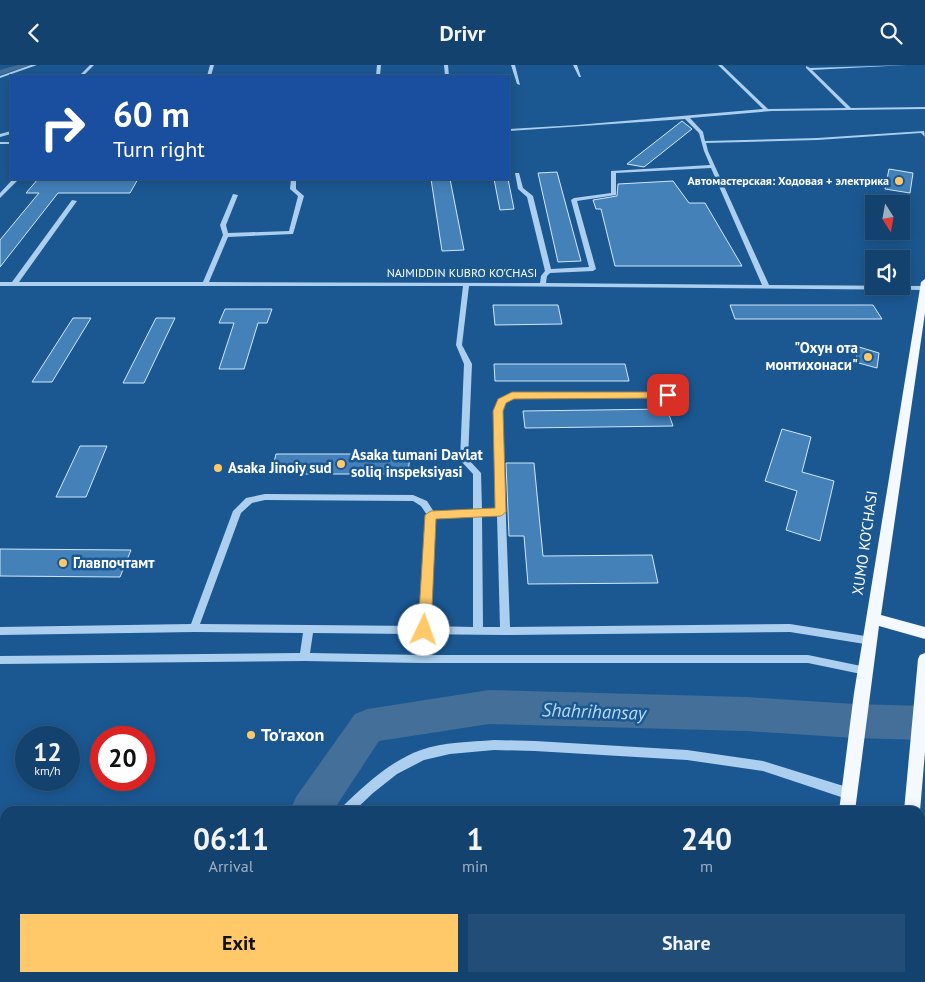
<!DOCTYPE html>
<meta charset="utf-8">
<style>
:root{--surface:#14426e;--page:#214d76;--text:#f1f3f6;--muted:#9db0c2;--line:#335b81;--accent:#ffc969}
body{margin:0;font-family:"PT Sans",sans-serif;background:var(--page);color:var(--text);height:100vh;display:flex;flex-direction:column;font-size:19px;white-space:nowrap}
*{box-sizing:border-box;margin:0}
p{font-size:16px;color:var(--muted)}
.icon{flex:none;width:28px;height:28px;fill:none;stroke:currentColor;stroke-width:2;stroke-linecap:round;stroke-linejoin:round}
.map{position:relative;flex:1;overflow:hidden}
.details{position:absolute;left:0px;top:741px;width:925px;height:176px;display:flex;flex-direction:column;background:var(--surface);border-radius:15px 15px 0 0;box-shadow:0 2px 12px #0003,0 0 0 1px var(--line)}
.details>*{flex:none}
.banner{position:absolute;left:10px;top:10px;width:500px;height:105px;border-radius:0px;box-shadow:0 2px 12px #0003,0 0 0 1px var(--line);background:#1a4fa0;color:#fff;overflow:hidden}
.needle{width:32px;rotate:169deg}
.buttons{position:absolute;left:865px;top:130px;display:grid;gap:10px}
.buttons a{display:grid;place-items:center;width:45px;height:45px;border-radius:0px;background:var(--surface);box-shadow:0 2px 12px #0003,0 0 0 1px var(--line);font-size:25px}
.speed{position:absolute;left:15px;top:661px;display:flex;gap:10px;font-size:25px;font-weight:700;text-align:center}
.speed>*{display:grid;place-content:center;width:65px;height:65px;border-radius:50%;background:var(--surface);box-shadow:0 2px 12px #0003,0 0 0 1px var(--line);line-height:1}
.speed small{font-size:12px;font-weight:400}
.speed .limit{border:8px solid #d22;background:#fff;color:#111}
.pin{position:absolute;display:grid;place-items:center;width:42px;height:42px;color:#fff;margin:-21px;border-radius:10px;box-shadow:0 2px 8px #0006}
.me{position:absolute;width:55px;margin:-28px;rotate:3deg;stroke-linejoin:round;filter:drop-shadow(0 0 4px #0008)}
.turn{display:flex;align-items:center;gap:18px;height:105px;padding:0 20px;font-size:22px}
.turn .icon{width:65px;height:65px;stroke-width:2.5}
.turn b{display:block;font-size:35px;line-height:42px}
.eta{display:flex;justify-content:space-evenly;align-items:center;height:85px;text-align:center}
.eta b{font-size:30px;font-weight:700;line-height:35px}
.primary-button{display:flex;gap:10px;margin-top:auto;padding:10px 20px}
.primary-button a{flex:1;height:58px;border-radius:0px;background:var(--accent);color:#111;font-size:20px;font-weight:700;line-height:58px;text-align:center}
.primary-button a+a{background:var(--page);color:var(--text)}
header{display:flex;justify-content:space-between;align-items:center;height:65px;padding:0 20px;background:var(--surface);font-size:22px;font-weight:700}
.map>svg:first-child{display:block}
</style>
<header><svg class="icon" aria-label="back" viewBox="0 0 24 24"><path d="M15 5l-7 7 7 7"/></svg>Drivr<svg class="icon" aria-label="search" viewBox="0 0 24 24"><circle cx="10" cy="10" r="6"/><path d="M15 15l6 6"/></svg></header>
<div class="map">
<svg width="925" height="917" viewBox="0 0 925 917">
<rect width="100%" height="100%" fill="#1b5892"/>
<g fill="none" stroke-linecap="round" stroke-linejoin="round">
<!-- canal -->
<path fill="#446f98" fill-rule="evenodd" d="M18 0H30L0 10V5Z"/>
<!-- river -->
<path fill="#446f98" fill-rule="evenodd" d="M489 625 746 632 854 639 925 641V675L854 673 746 666 489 659 379 676 333 746H290L296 732 355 649 368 644Z
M173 912H220L218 917H171Z"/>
</g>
<!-- building -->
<path fill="#4481b9" stroke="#d2e7fa" d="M682 56 692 64 644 102 627 99Z
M889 104 913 108 910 128 885 124Z
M557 107 581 196 558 197 538 108Z
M38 114H138L130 128H58L0 202V175L39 128H26Z
M431 114H450L464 185 442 186Z
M494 114H508L514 144 500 145Z
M673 116 689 138H705L742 201H615L601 144H596L593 135 617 131 618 119Z
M493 240H558L562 259 495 260Z
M730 240H873L882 254H735Z
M225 244H272L267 258H258L244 304H219L234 258H219Z
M73 253H91L52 317H32Z
M156 253H175L144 318H123Z
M859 282 879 288 877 303 855 297Z
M494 299H625L629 316H495Z
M667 344 673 361 525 363 523 346Z
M782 364 811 372 802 407 834 416 820 476 786 465 797 426 765 416Z
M80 381H107L86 432H56Z
M276 389H410L408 409H271Z
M506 398H534L543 491 652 490 658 518 528 519 524 471H509Z
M0 484 131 485 120 512 0 511Z"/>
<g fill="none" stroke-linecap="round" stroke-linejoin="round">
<!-- minor -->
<path fill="#accfef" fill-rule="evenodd" d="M31 0H37L0 13V11Z
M90 0H94L83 11H79Z
M210 0H214L211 11H207Z
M377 0H381L380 11H376Z
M444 0H448L449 11H445Z
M511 0H515L520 20 517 19Z
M573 0H577L581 12H579Z
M718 0H722L768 44 846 43 806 3V1L810 3 907 0 812 5 851 43 925 42V44L772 46 690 53 703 67 705 76 817 73 924 66 925 72 921 68 817 75 706 78 708 86 769 220 924 221 925 225 469 221 462 280 472 299 468 394 481 408 482 445 497 444 494 346 498 334 512 329 668 328 672 330 668 332 513 333 504 337 502 346 510 562 790 559 871 572 875 573 876 576 875 579 871 580 790 567 505 570 313 568 310 588 422 590H808L866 602 870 603 871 606 870 609 866 610 808 598H422L304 596 0 599V591L300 588 303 568 194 567 0 570V562L191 559 233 446 246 433 265 429 413 430 427 436 434 447 473 445V409L460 395 464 299 456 280 463 221H0V217H12L72 135 77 136 19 217H203L223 170 220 160 233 129 238 130 226 160 228 168 289 166 298 131 290 124 291 114H296V124L304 131 293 169 228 172 209 217 540 218 541 211 545 206 527 132 518 124 515 108H519L523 123 533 131 551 204 589 202 571 135 574 133 611 128V106L710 100 704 86 699 68 685 54 509 66V64L577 60 763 44ZM711 103 762 220 546 218 547 211 550 208 593 206 596 204 577 136 616 130V108ZM265 435 413 436 421 441 427 450 419 561 200 559 241 448 252 438ZM497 450 500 562H483L482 451ZM473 451V562L429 561 435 453Z
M11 66V69L0 72V69Z
M0 77H11V79H0Z
M13 114H19L0 133V128Z
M494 675 535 676 687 685 763 696 850 723 854 725 856 729 854 733 850 735 763 706 687 695 535 686 494 685 450 689 424 695 397 709 373 728 354 746H340L342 742C365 720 390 696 421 685 444 677 470 677 494 675Z
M246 912H260L258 917H244Z
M669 912H683L681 917H667Z"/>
<!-- major -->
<path fill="#f3f9ff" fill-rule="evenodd" d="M925 214V248L881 550 925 562V574L879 561 855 746H839L854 628 921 217Z
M925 588V687L920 746H904L918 594 920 590Z
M811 912H831L830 917H810Z
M887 912H907V917H887Z"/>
</g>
<!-- route -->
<path fill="#ffc969" stroke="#a68344" d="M512 327H668L672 330 668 333 514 334 506 338 503 346 506 447 501 451 436 454 431 565 429 569 424 570 420 569 418 565 425 450 431 446 495 443 493 346 498 334Z"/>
<!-- markers -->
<g fill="#ffc969" stroke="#1b5892" stroke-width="2">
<circle cx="899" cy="116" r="5"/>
<circle cx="868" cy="292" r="5"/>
<circle cx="341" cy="399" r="5"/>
<circle cx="218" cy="403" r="5"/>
<circle cx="63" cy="498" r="5"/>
<circle cx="251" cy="670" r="5"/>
</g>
<g text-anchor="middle" stroke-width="5" stroke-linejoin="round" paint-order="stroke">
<!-- far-poi labels -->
<g font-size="12" font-weight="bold" fill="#fff" stroke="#1b5892" text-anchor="end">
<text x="889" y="120">Автомастерская: Ходовая + электрика</text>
</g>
<!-- far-street labels -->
<g font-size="12" fill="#fff" stroke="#1b5892">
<text x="462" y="212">NAJMIDDIN KUBRO KO'CHASI</text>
</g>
<!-- poi labels -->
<g font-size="15" font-weight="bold" fill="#fff" stroke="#1b5892" text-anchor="start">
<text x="858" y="288" text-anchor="end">"Охун ота<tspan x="858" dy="17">монтихонаси"</tspan></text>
<text x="351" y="395">Asaka tumani Davlat<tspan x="351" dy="17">soliq inspeksiyasi</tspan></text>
<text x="228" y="408">Asaka Jinoiy sud</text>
<text x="73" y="503">Главпочтамт</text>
</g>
<!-- street labels -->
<g font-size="15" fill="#fff" stroke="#1b5892">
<text transform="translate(865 478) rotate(-82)" y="5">XUMO KO’CHASI</text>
</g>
<!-- near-poi labels -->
<g font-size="18" font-weight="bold" fill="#fff" stroke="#1b5892" text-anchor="start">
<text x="261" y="676">To'raxon</text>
</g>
<!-- near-water labels -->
<g font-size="19" font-style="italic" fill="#b8d9f6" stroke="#1b5892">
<text transform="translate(594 646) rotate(2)" y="7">Shahrihansay</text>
</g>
</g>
</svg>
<div class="buttons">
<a><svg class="needle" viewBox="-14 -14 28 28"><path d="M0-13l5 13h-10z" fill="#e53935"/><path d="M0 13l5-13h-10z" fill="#9db0c2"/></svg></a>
<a><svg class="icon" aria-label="sound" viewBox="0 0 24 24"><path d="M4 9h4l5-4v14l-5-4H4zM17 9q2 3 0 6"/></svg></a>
</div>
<div class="speed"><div>12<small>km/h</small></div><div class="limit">20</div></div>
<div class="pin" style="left:668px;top:330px;background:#d93025"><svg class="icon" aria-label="arrive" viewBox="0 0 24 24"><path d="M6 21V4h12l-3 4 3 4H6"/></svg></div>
<svg class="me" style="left:424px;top:565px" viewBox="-20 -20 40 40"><circle r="19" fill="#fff"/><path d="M0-13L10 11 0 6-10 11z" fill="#ffc969"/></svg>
<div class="banner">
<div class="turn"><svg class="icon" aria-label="right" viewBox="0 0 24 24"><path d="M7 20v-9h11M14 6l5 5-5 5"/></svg><div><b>60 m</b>Turn right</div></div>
</div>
<section class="details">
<div class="eta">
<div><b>06:11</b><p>Arrival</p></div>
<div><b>1</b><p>min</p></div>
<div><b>240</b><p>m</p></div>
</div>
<div class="primary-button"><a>Exit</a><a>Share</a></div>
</section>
</div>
